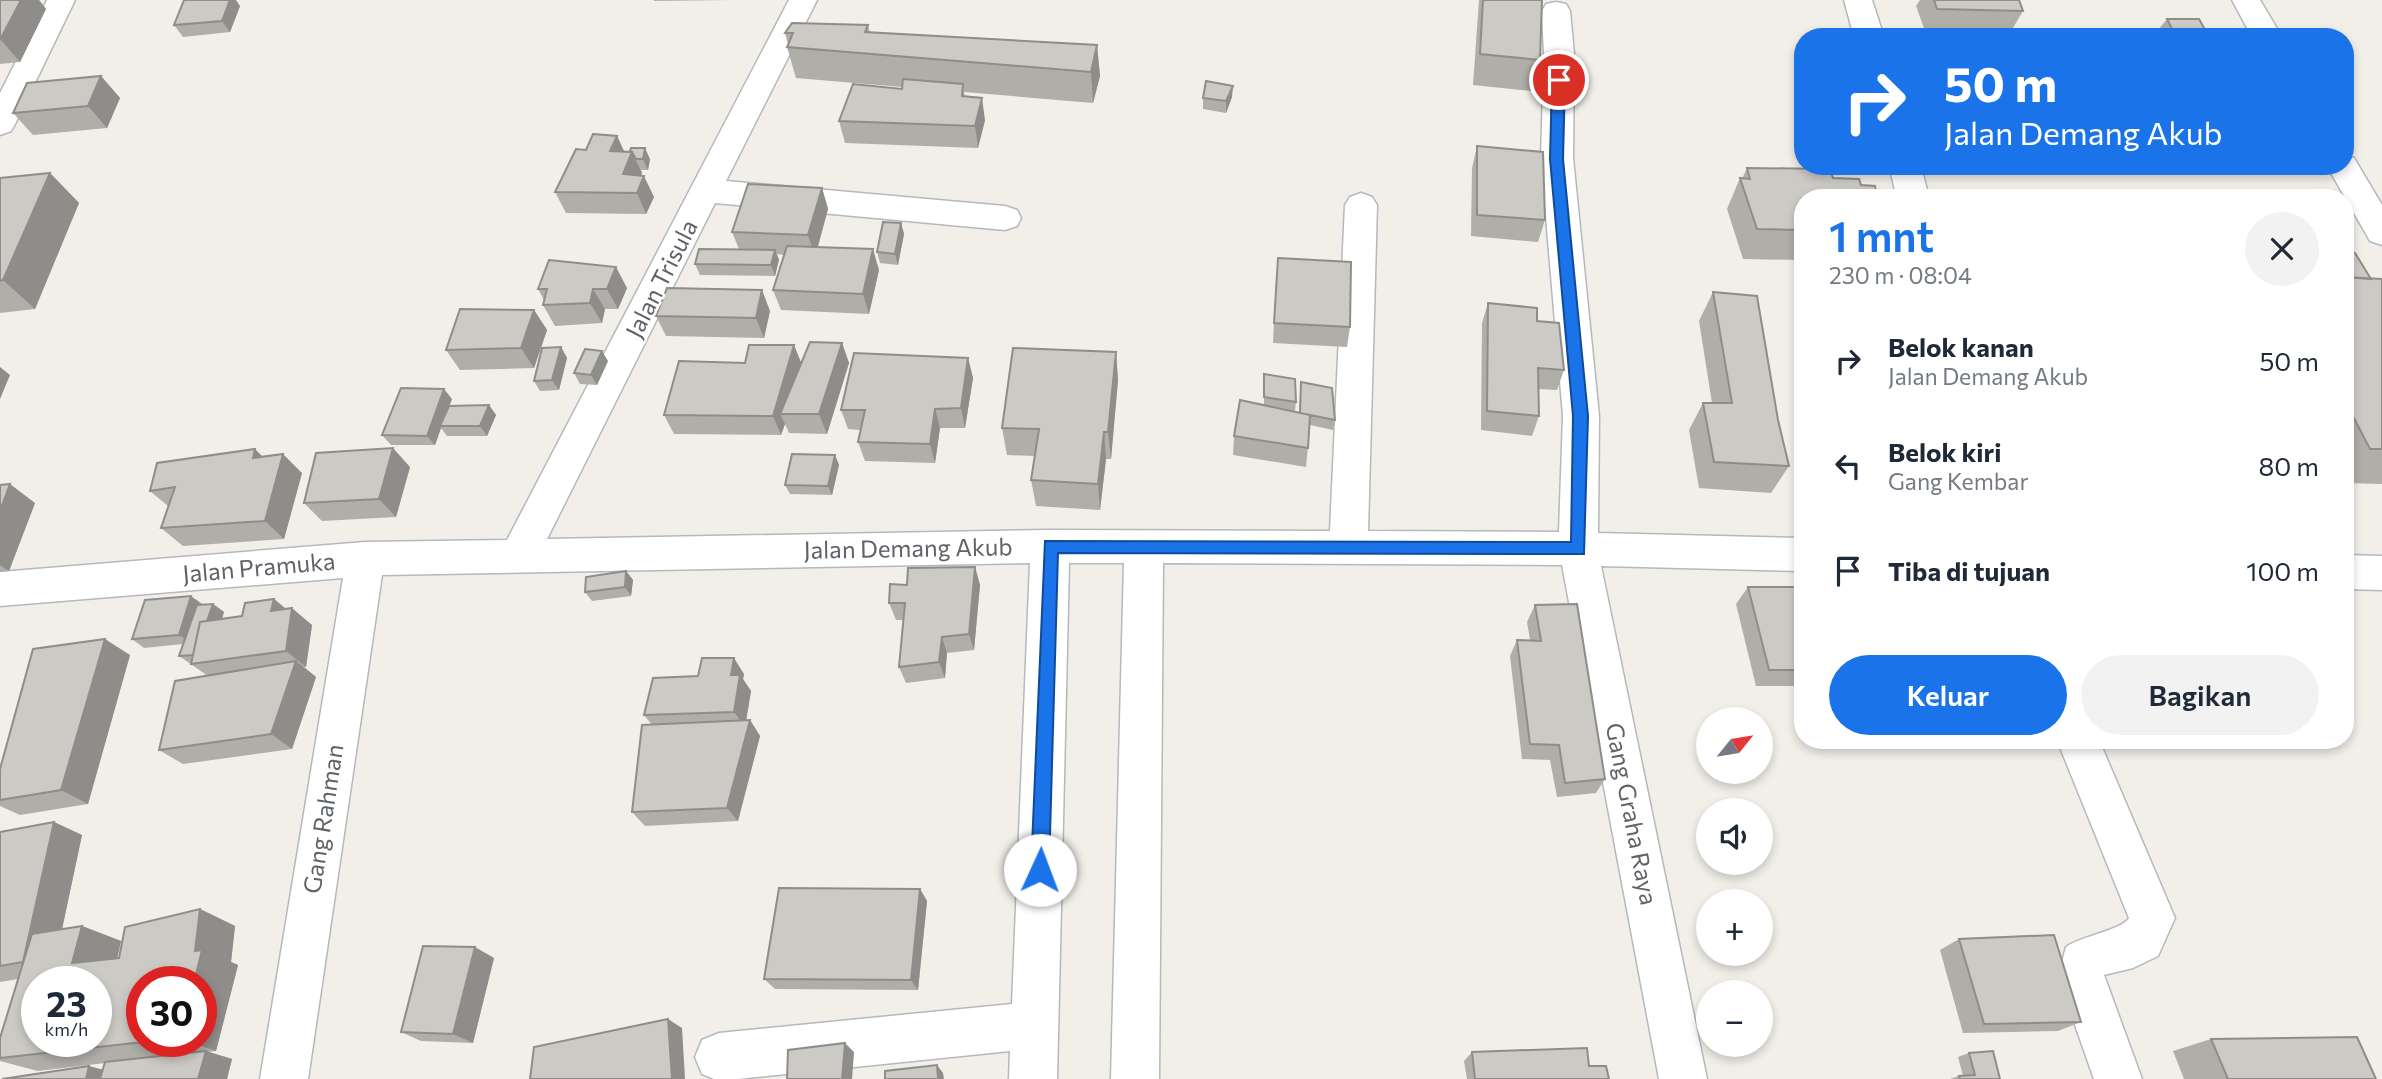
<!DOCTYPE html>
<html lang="id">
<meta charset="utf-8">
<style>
:root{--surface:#fff;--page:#f2f2f3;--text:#1f2937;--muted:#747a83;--accent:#1a73e8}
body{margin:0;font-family:Commissioner,sans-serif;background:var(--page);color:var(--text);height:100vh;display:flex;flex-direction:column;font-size:26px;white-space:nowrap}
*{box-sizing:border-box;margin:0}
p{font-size:23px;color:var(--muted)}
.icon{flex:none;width:38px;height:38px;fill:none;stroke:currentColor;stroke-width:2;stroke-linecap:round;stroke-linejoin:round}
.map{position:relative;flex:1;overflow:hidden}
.side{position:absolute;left:1794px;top:189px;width:560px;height:560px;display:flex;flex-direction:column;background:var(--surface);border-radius:28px;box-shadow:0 4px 10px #0003}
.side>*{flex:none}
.hud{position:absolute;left:1794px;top:28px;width:560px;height:147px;border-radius:28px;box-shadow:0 4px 10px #0003;background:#1a73e8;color:#fff;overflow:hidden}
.needle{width:46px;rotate:60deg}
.fabs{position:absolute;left:1696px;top:707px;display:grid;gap:14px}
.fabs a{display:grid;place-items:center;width:77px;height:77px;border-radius:50%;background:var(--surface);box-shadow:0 4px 10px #0003;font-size:35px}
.speed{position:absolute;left:21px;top:966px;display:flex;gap:14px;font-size:35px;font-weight:700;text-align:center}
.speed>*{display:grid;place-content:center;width:91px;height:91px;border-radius:50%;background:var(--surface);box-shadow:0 4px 10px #0003;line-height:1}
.speed small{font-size:18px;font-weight:400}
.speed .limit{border:10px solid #d22;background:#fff;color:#111}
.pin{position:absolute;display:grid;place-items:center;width:60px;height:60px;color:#fff;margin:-30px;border:4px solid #fff;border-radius:50%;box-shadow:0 2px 7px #0007}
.me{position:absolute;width:77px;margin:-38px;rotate:2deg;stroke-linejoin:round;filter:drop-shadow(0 0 5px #0008)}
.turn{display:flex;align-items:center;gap:24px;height:147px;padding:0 35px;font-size:32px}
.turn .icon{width:91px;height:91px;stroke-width:2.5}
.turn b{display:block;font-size:49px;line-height:60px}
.round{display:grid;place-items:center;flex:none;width:74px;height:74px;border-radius:37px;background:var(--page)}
.overview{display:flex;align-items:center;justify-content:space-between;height:119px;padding:0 35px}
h1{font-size:42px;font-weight:600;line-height:52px;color:var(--accent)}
.button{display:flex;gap:14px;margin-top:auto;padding:14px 35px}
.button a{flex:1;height:80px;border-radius:42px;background:var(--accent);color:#fff;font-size:28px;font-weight:600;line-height:80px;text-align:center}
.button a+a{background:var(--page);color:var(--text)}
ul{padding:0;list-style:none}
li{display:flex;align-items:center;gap:21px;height:105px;padding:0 35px}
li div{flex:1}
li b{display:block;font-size:26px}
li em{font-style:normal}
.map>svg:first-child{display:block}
</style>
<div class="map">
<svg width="2382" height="1079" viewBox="0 0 2382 1079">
<rect width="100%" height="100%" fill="#f1efe8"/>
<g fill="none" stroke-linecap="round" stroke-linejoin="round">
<!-- minor casing -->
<g stroke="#b5b8bc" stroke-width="3">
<path id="minor" d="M47 0H75L15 124 11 131 0 135V93Z
M789 0H817L726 181 1005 206 1017 210 1021 218 1017 226 1005 230 715 203 547 539 1050 530 1330 531 1345 205 1350 197 1361 193 1372 197 1377 205 1368 531 1559 532 1563 416 1541 158 1544 54 1542 11 1546 4 1556 2 1566 4 1570 11 1574 54 1573 158 1599 416 1598 533 1802 538V571L1601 566 1707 1079H1659L1562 565 1163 563 1159 1079H1111L1124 563H1069L1057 1079H1009L1010 1051 738 1079H714L702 1074 695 1057 702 1040 719 1033 1012 1004 1030 563 382 575 308 1079H260L343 578 0 606V572L365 542 507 540Z
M1844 0H1872L1884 37H1854Z
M2232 0H2260L2282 37H2252Z
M2345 155 2354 158 2382 205V245L2370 241 2327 166H2345Z
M1889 166H1921L1929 198H1897Z
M2345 555 2382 556V590L2345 589Z
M2057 740H2099L2175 918 2158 956 2133 968 2104 975 2142 1079H2094L2058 977 2066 947C2081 936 2122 930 2129 918Z"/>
</g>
<!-- minor -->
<use href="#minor" fill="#fff" fill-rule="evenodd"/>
</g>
<!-- wall -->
<path fill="#afaea9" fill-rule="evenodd" d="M0 0H39L46 9 20 62 0 64Z
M654 0H730L654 1Z
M1479 0H1542L1540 60 1532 91 1473 85Z
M1920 0H2019L2023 11 2010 33 1925 31 1916 6Z
M240 6 230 32 183 37 174 25Z
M2167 19 2209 37H2162L2158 30Z
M868 25 870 33 1097 45 1100 76 1093 103 964 92 965 97 985 120 978 148 845 143 839 121 902 89V87L796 78 787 47 788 44 785 33Z
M101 76 120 98 107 128 33 135 13 113Z
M1232 97 1226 113 1203 109V98Z
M617 136 624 151 650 159 648 170H641L642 173 641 176 654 197 646 214 566 213 555 192Z
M1477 146 1545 220 1538 242 1471 236 1472 168Z
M1747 168 1802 198V260L1743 259 1727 209 1740 178 1742 179Z
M50 173 79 203 35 309 0 313V178Z
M822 188 828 209 818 247 879 270 869 314 781 310 773 290 784 255 777 254 779 260 775 276 700 275 695 264 739 249 732 232Z
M901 223 904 234 898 265 880 263 877 252Z
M2345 253 2371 279H2382V484L2345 483Z
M1276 278 1350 327 1347 347 1273 343Z
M627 288 618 309H605L602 323 555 326 543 305 544 300 538 289Z
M1713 292 1789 466 1771 493 1699 488 1689 430 1703 403H1712L1699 321Z
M1488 303 1537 321 1564 370 1557 390 1539 389V416L1532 436 1481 430 1482 323Z
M534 310 547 330 534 368 460 370 446 350Z
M770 311 764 338 666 336 656 316Z
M842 343 849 363 827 434 789 433 785 424 781 435 674 434 664 415 745 363 794 345 801 363Z
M561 347 567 358 559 390 540 391 534 381Z
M1116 352 1118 380 1111 459H1106L1100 510 1036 506 1031 480 1035 456 1007 455 1002 428Z
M968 358 973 378 965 428H940L935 463 865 461 858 442 860 430 848 429 841 410Z
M608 361 597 385 580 384 574 373Z
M1264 374 1296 402 1295 411 1299 412 1301 382 1335 420 1333 430 1310 425 1306 467 1233 455 1234 436 1264 405Z
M452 399 449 406 489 405 496 415 487 436H447L441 428 435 445H391L382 435Z
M835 455 839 465 832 495 790 494 785 485Z
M263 457 302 473 284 539 183 546 161 528 168 506 150 491Z
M410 467 396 517 322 521 304 503Z
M0 485 35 503 9 571 0 572Z
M975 567 980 585 974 650 947 653 945 678 906 683 899 667 904 620H896L889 603 907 585Z
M626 571 633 580 631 596 592 601 585 592Z
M1748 587 1802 603V686H1756L1736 604Z
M274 599 286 609 312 625 306 667H304L316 677 292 749 183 764 159 750 208 676 179 656 183 644 144 648 132 639 202 605 213 604 224 612 222 619 242 616Z
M1535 605 1605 779 1596 793 1557 797 1550 760 1522 759 1510 656 1517 640H1530L1527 622Z
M130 655 88 804 20 815 0 806V769Z
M744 674 743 679 751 691 746 721 750 720 760 736 738 821 645 826 632 812 652 725 644 715Z
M54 822 82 835 62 929 82 926 121 941 117 958H119L200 909 235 926 231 962 238 965 216 1051 208 1052 232 1059 227 1079H2L103 1069 105 1063 38 1071 0 1061V1038L18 979 0 982V832ZM201 982V1041H142Z
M920 889 927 901 918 990 775 989 764 979Z
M1959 939 2081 1022 2058 1031 1963 1033 1940 950Z
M494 958 473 1043 421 1041 401 1032Z
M2211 1039 2376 1079H2184L2173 1051Z
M1472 1052 1589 1066 1609 1079H1467L1464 1061Z
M1969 1053 2000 1079H1950L1959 1076H1963L1958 1057Z"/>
<!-- shaded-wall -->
<path fill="#8f8d8a" d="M21 0H39L46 9 20 62 1 40Z
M230 0H236L240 6 230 32 222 21Z
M1097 45 1100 76 1093 103 1091 72Z
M101 76 120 98 107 128 88 106Z
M1233 86 1232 97 1226 113V101Z
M982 98 985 120 978 148 975 126Z
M617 136 627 158 610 151Z
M645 148 650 159 648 170 643 159Z
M632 152 642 173 634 193 623 174Z
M50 173 79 203 35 309 3 280Z
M644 176 654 197 646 214 637 193Z
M822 188 828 209 815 256 808 235Z
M901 223 904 234 898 265 895 254Z
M873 249 879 270 869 314 863 294Z
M775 250 779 260 775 276 771 265Z
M616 267 627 288 618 309 607 289Z
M593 289 605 309 602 323 590 303Z
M762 290 770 311 764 338 756 318Z
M534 310 547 330 534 368 521 348Z
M842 343 849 363 827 434 819 414Z
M794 345 802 365 780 414 785 424 781 435 773 416Z
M561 347 567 358 559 390 552 380Z
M602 351 608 361 597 385 591 375Z
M1116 352 1118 380 1111 459 1108 432Z
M968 358 973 378 965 428 961 408Z
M0 367 10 375 0 399Z
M444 389 452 399 442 426H440L441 428 435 445 427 436Z
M489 405 496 415 487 436 480 426Z
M935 409 940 428 935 463 930 444Z
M1104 432 1106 459 1100 510 1098 484Z
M393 448 410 467 396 517 379 499Z
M255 449 274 468 253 458Z
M283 454 302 473 284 539 265 521Z
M835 455 839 465 832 495 828 486Z
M10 484 35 503 9 571 0 565V511Z
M975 567 980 585 974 650 969 634Z
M626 571 633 580 631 596 625 587Z
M191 596 202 604 191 643 179 635Z
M274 599 291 613 292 608 312 625 306 667 286 651 271 611Z
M213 604 224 612 208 662 195 655Z
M942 637 947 653 945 678 939 662Z
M105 639 130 655 88 804 61 790Z
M734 658 744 674 743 679 751 691 745 727 734 712 731 675Z
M296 661 316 677 292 749 271 734Z
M750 720 760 736 738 821 727 808Z
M54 822 82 835 53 972 23 962Z
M920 889 927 901 918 990 911 980Z
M200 909 235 926 231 962 238 965 216 1051 187 1041H201V982H194L195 951Z
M82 926 121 941 113 978 72 963Z
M475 947 494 958 473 1043 453 1034Z
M668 1019 682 1028 685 1079H672Z
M845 1043 854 1052 852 1079H842Z
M206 1051 232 1059 227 1079H198Z
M937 1065 943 1073 944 1079H938Z
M89 1066 119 1074 117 1079H86Z"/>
<!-- building -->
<path fill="#cccac5" stroke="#8f8d8a" stroke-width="2" fill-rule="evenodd" d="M0 0H21L0 40Z
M184 0H230L222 21 174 25Z
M1483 0H1542L1540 60 1480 54Z
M1934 0H2019L2023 11 1937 9Z
M2167 19H2199L2209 37H2176Z
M792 23 868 25 865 32 1097 45 1091 72 787 47 793 33H785Z
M101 76 88 106 13 113 27 83Z
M903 79 963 84 962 96 982 98 975 126 839 121 853 84 902 89Z
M1206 81 1233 86 1226 101 1203 98Z
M593 134 617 136 610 151 632 152 623 174 644 176 637 193 555 192 576 149 586 150Z
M1477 146 1543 152 1545 220 1477 215Z
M631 148H645L643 159H636L632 152 630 151Z
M1747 168 1830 169 1833 178 1859 179 1861 185 1875 186 1877 198H1802V230L1757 229 1740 178 1750 179Z
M50 173 3 280 0 281V178Z
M748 184 822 188 808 235 732 232Z
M883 222 901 223 895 254 877 252Z
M787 246 873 249 863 294 773 290Z
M699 249 775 250 771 265 695 264Z
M2345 253H2355L2371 279 2345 277Z
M1278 258 1351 262 1350 327 1274 323Z
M549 260 616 267 607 289H593L590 303 543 305 547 289H538Z
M2345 277 2382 279V449H2370L2345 401Z
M667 288 762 290 756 318 656 316Z
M1713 292 1757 296 1778 420 1789 466 1714 462 1703 403H1732Z
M1488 303 1537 308V321L1559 323 1564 370 1538 368 1539 416 1487 411Z
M460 309 534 310 521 348 446 350Z
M810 342 842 343 819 414H780Z
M749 345H794L773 416 664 415 679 361 745 363Z
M561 347 552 380 534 381 542 348Z
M1013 348 1116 352 1108 432H1104L1098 484 1031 480 1039 429 1002 428Z
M585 349 602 351 591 375 574 373Z
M854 353 968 358 961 408 935 409 930 444 858 442 865 410H841Z
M1264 374 1295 379 1296 402 1264 397Z
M1301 382 1332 388 1335 420 1300 413Z
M401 388 444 389 427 436 382 435Z
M1240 400 1310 415 1308 448 1234 436Z
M489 405 480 426H440L449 406Z
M393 448 379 499 304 503 316 453Z
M255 449 253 458 283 454 265 521 161 528 175 487 150 491 157 463Z
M792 454 835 455 828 486 785 485Z
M10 484 0 511V485Z
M975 567 969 634 942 637 939 662 899 667 905 603H889L890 584 907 585 908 568Z
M626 571 625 587 585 592 586 577Z
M1748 587H1798L1802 603V670H1769Z
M191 596 179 635 132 639 145 600Z
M274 599 271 611 292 608 286 651 191 664 200 622 242 616 245 603Z
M213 604 207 621 200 622 193 655 179 656 197 605Z
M1577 604 1605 779 1565 783 1559 745 1530 744 1517 640 1541 641 1535 605Z
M105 639 61 790 0 800V769L33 649Z
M702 658H734L731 675H740L734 712 644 715 653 678 698 676Z
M296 661 271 734 159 750 175 681Z
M750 720 727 808 632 812 642 725Z
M54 822 23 962 0 966V832Z
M779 888 920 889 911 980 764 979Z
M200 909 195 951 202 950 194 982H142V1041H152L0 1058V1038L32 934 82 926 72 963 119 958 125 927ZM37 982H96V1041H37Z
M2054 935 2081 1022 1984 1024 1959 939Z
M423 946 475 947 453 1034 401 1032Z
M668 1019 672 1079H530L534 1047Z
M2357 1037 2376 1079H2228L2211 1039Z
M845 1043 842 1079H787L788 1050Z
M1587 1048 1589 1066H1606L1609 1079H1475L1472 1052Z
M206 1051 198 1079H100L105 1062Z
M1993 1051 2000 1079H1960L1959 1076 1975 1075 1969 1053Z
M937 1065 938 1079H885V1071Z
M89 1066 86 1079H2Z"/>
<!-- route -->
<path fill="#1a73e8" stroke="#114b97" stroke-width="2" d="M1559 76 1565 80 1563 159 1588 416 1584 554 1058 553 1049 870 1046 876 1040 879 1033 876 1031 870 1045 541 1571 542 1573 416 1550 159 1552 80Z"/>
<g text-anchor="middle" stroke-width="5" stroke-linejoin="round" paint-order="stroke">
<!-- street labels -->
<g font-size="24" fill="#5f6368" stroke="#fff">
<text transform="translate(662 279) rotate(-63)" y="8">Jalan Trisula</text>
<text transform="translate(908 549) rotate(-1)" y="8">Jalan Demang Akub</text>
<text transform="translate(259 568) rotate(-5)" y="8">Jalan Pramuka</text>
<text transform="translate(1631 814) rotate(79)" y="8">Gang Graha Raya</text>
<text transform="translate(324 819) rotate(-81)" y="8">Gang Rahman</text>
</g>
</g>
</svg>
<div class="fabs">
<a><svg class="needle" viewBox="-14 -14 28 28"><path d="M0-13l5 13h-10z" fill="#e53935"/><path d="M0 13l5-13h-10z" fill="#747a83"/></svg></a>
<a><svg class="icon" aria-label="sound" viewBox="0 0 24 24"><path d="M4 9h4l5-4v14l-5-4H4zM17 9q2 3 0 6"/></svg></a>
<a>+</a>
<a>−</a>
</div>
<div class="speed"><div>23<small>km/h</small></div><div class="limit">30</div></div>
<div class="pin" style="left:1559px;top:80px;background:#d93025"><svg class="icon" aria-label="arrive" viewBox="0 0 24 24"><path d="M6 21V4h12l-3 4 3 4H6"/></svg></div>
<svg class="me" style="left:1040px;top:870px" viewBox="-20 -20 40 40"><circle r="19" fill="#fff"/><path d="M0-13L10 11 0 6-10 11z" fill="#1a73e8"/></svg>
<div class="hud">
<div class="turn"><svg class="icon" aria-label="right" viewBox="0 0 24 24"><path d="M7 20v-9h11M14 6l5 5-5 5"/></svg><div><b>50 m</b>Jalan Demang Akub</div></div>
</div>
<section class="side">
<div class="overview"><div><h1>1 mnt</h1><p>230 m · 08:04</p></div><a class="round"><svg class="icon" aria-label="close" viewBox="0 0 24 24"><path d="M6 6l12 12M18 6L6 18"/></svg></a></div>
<ul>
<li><svg class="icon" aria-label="right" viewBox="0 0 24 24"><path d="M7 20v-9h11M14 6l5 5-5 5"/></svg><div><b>Belok kanan</b><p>Jalan Demang Akub</p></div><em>50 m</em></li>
<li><svg class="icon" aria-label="left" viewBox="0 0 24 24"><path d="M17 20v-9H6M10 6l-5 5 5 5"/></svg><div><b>Belok kiri</b><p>Gang Kembar</p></div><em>80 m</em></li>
<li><svg class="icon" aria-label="arrive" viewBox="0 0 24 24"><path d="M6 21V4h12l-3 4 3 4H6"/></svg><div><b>Tiba di tujuan</b></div><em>100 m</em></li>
</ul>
<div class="button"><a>Keluar</a><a>Bagikan</a></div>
</section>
</div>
